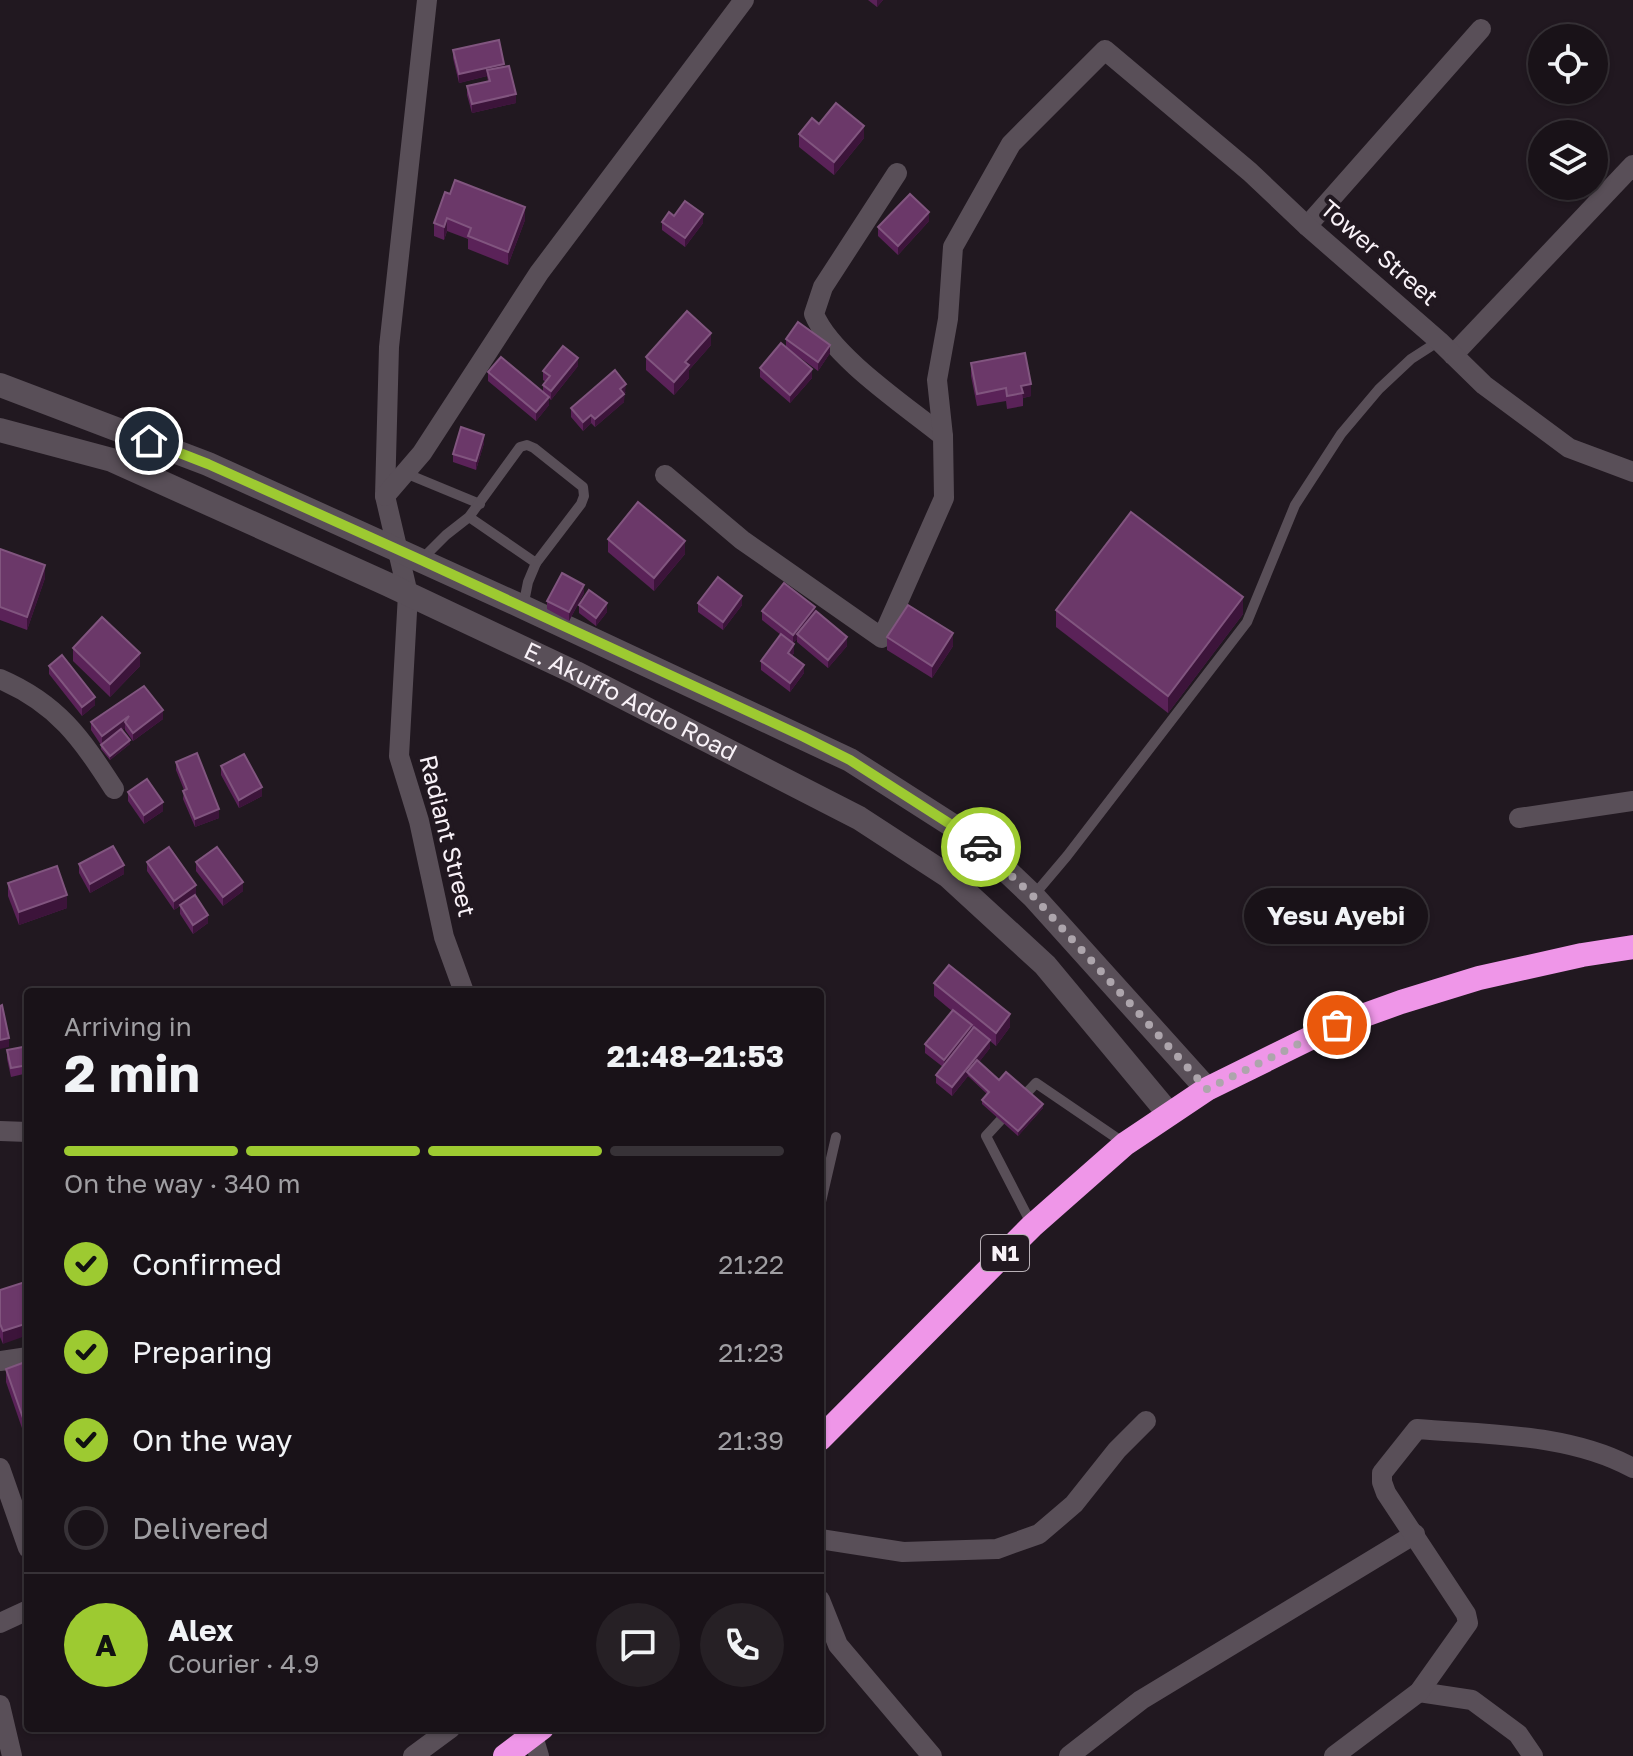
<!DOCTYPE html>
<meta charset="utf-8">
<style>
:root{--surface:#191218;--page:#262025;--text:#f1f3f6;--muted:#9f9ea2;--line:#373237;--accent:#9dca31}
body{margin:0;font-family:"Golos Text",sans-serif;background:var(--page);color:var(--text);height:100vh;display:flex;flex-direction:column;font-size:30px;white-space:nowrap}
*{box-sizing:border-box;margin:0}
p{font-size:26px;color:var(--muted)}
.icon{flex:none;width:44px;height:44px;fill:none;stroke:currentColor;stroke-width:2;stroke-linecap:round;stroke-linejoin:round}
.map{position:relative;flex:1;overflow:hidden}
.sheet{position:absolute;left:24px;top:988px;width:800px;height:744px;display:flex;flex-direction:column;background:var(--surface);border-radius:8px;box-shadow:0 2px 6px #0004,0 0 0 2px var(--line)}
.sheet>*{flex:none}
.buttons{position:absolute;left:1528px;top:24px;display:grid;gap:16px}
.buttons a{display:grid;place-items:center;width:80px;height:80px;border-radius:50%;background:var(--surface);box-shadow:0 2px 6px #0004,0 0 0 2px var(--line);font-size:40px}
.pin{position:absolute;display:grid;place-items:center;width:68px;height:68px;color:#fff;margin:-34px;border:4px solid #fff;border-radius:50%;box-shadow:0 2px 8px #0007}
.courier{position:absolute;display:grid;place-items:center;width:80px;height:80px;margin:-40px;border:6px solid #9dca31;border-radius:50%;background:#fff;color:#222;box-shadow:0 2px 10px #0007}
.bubble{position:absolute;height:56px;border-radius:28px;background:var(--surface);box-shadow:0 2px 6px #0004,0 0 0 2px var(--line);font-size:26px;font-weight:700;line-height:56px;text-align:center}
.overview em{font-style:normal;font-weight:700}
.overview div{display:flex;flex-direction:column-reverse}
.overview{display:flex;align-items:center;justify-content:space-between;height:136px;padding:0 40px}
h1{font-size:52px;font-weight:700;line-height:60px}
.bar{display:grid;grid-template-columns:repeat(4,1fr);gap:12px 8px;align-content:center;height:96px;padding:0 40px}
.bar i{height:10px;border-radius:6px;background:var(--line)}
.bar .active{background:var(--accent)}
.bar p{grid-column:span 4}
.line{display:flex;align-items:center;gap:20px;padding:0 40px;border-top:2px solid var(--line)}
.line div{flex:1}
.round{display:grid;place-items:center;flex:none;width:84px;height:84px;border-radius:42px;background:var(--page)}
ol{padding:0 40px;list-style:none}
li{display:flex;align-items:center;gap:24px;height:88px}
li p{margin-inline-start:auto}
li .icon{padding:8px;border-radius:50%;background:var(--accent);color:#111;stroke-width:4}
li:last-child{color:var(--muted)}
li i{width:44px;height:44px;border:4px solid var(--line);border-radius:50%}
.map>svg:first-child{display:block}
</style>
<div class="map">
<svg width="1633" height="1756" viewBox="0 0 1633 1756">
<rect width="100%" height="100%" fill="#211820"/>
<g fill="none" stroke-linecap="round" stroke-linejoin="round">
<!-- lane -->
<g stroke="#594f58" stroke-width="10">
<polyline points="405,473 480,504"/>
<polyline points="421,560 446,535 469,517 520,447 527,445 534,448 583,487 584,496 581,504 536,563 469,517"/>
<polyline points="523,607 528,582 536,563"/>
<polyline points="1034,895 1067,856 1247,622 1295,505 1341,434 1379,389 1411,359 1439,341"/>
<polyline points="1021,1099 1036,1083 1124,1143"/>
<polyline points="1010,1110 986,1136 1032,1225"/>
<polyline points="820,1206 836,1137"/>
</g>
<!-- street -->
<g stroke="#594f58" stroke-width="20">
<polyline points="427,0 389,347 385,496 408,594 399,756 419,821 444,937 464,992"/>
<path d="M897,173L823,287L814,314C831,356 906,406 943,436"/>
<polyline points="1307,226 1481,29"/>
<polyline points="1453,355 1633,165"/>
<polyline points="665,475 742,540 882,638 944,498 943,436 937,380 948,319 953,247 1011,144 1105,50 1250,172 1307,226 1439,341 1484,385 1569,448 1633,472"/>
<polyline points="385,496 422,453 539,273 744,0"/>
<path d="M0,679C58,704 81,738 114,789"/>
<polyline points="1519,818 1633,801"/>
<polyline points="0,1131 28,1132"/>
<polyline points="0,1361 28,1357"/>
<polyline points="0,1468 28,1548"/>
<polyline points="820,1539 903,1552 997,1549 1039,1534 1074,1504 1117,1450 1146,1421"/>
<polyline points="820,1600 838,1645 932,1756"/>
<polyline points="0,1623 28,1610"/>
<polyline points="1419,1692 1472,1700 1518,1734 1533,1756"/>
<polyline points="0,1705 12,1756"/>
<polyline points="533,1736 539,1756"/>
<polyline points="413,1756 451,1728"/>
<polyline points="1069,1756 1141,1700 1415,1534"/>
<path d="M1334,1756L1419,1692L1468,1623L1466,1614L1386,1493L1382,1482V1473L1417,1429C1488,1435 1569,1433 1633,1468"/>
</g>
<!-- secondary -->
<g stroke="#594f58" stroke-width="24">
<polyline points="0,385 208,464 523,607 850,760 972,838 1033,896 1207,1089"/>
<path id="s1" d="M0,430L112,460L387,584L576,673L859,818L948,876L1045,965L1169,1114"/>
</g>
<!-- highway -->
<g stroke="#ef96e8" stroke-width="24">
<polyline points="820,1439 1032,1226 1125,1144 1207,1089 1337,1025 1401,1002 1479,978 1582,955 1633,947"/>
<polyline points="505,1756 542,1728"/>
</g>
</g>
<!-- wall -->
<g fill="#5a2258">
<polygon points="868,0 883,0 877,7"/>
<polygon points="453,50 504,67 516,103 472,113 467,95 467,86 488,81 487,76 459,83 453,58"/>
<polygon points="799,134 864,138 834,175 799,147"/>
<polygon points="445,192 525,220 508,265 468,249 468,239 447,231 444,240 434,236 434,223"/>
<polygon points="674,216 703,223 685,247 662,230 662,222"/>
<polygon points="929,221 898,255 878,236 878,227"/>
<polygon points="786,339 830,353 818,371 787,348 812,378 790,403 760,377 760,368 786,348"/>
<polygon points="711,345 689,370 689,378 674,395 646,370 646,357"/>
<polygon points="971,363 1031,396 1023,398 1023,406 1007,409 1006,401 977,406 971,376"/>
<polygon points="578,366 551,400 549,398 549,405 536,421 488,381 488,372 543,392 543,385 546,382 543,380 543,371"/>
<polygon points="626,392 624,394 624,402 595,427 591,423 583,431 571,417 571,408"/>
<polygon points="484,443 476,470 453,462 453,454"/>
<polygon points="608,539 685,554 654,591 608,552"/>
<polygon points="0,549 45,578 27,630 0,620"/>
<polygon points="584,593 569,621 547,609 547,601"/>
<polygon points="698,603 742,605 723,630 698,612"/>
<polygon points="579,605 607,612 596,626 579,613"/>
<polygon points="1056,610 1243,614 1168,713 1056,627"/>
<polygon points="762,611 815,611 847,646 828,668 797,642 797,639 793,643 794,653 792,656 804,673 790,692 761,670 761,661 781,635 762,620"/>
<polygon points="887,637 953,646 932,678 887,650"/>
<polygon points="73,648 140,666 110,697 73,661"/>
<polygon points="49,666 95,705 82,716 49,674"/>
<polygon points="163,719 133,741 125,730 125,728 122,730 130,744 110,760 101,749 101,745 91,730 91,722"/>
<polygon points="176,762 219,818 195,827 183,799 184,790 176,770"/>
<polygon points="221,766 262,796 239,808 221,775"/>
<polygon points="128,792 163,811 144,824 128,801"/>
<polygon points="147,862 196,894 193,896 208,923 193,934 180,914 180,906 174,910 147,871"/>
<polygon points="196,862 243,891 223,906 196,871"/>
<polygon points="79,864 124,874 90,893 79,873"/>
<polygon points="8,883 67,908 19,925 8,896"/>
<polygon points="934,983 1010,1027 996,1046 990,1041 990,1048 979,1062 999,1080 1043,1108 1018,1136 982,1104 982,1100 987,1094 968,1076 952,1096 936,1083 936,1075 943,1067 925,1053 925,1044 952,1011 934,996"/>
<polygon points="28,1046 28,1073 11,1077 7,1059 7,1050"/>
<polygon points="28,1281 3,1344 0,1337 0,1290"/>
<polygon points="28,1361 28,1429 23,1431 6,1382 6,1369"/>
</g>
<!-- shaded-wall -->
<g fill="#3c143a">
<polygon points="877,0 883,0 877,7"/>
<polygon points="504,64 504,72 487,70 487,76 459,83 459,74"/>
<polygon points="516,94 516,103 472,113 472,104"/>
<polygon points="864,126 864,138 834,175 834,162"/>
<polygon points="525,207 525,220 508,265 508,252"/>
<polygon points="929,212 929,221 898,255 898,246"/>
<polygon points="703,214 703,223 685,247 685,238"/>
<polygon points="447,218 447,231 444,240 444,227"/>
<polygon points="711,333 711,345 689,370 689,378 674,395 674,382 685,362"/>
<polygon points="830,345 830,353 818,371 818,362"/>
<polygon points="578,358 578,366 551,400 551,391"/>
<polygon points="812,369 812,378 790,403 790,395"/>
<polygon points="626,384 624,402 595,427 595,419 620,389"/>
<polygon points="1031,384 1031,396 1023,398 1021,386"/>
<polygon points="549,397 549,405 536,421 536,412"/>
<polygon points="591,415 591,423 583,431 583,422"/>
<polygon points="484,435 484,443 476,470 476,461"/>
<polygon points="685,541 685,554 654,591 654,578"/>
<polygon points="45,565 45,578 27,630 27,617"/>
<polygon points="584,585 584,593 569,621 569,612"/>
<polygon points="742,596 742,605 723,630 723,622"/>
<polygon points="1243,597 1243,614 1168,713 1168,696"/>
<polygon points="607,603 607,612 596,626 596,618"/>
<polygon points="815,607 815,616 797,634 797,639 793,644 793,635"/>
<polygon points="953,633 953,646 932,678 932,666"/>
<polygon points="847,637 847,646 828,668 828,660"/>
<polygon points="794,644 794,653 788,661 788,653"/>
<polygon points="140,653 140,666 110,697 110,684"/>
<polygon points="804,665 804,673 790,692 790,683"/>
<polygon points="95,697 95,705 82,716 82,707"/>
<polygon points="163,710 163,719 133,741 133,733"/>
<polygon points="129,716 125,722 125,728 102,744 102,736"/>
<polygon points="130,740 130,744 110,760 110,756"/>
<polygon points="262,787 262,796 239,808 239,800"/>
<polygon points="163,802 163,811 144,824 144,815"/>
<polygon points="219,809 219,818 195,827 195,819"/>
<polygon points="124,865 124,874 90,893 90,884"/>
<polygon points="243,882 243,891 223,906 223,897"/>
<polygon points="196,885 196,894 174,910 174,901"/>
<polygon points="67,895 67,908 19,925 19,912"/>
<polygon points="208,915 208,923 193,934 193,925"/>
<polygon points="1010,1014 1010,1027 996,1046 996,1033"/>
<polygon points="972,1025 972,1034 944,1068 944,1060"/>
<polygon points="9,1038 9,1047 0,1049 0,1040"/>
<polygon points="990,1040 990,1048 970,1074 967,1072 968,1076 952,1096 952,1087"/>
<polygon points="1043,1104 1043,1108 1018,1136 1018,1131"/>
<polygon points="28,1323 28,1335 3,1344 3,1331"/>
<polygon points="28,1416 28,1429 23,1431 23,1418"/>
</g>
<!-- building -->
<g fill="#6b3869" stroke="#81557f" stroke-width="2">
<polygon points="499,40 504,64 459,74 453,50"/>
<polygon points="509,66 516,94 472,104 467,86 490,81 487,70"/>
<polygon points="836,103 864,126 834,162 799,134 812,118 819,124"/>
<polygon points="455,180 525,207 508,252 468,236 471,228 447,218 444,227 434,223 445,192 450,194"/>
<polygon points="910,194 929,212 898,246 878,227"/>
<polygon points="685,201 703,214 685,238 662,222 669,212 674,216"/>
<polygon points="687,311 711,333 685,362 689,365 674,382 646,357"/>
<polygon points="798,322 830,345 818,362 786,339"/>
<polygon points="781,343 812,369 790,395 760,368"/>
<polygon points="563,346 578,358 551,391 543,385 550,376 543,371"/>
<polygon points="1025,353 1031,384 1021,386 1023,393 1007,396 1006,388 977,394 971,363"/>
<polygon points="501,357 549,397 536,412 488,372"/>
<polygon points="615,370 626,384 620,389 624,394 595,419 591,415 583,422 571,408"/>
<polygon points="461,427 484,435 476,461 453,454"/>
<polygon points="638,502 685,541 654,578 608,539"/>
<polygon points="1131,512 1243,597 1168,696 1056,610"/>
<polygon points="0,549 45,565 27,617 0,607"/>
<polygon points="562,573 584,585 569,612 547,601"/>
<polygon points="718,577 742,596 723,622 698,603"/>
<polygon points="784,583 815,607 793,635 762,611"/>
<polygon points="589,590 607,603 596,618 579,605"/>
<polygon points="908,605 953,633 932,666 887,637"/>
<polygon points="816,611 847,637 828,660 797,634"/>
<polygon points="102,617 140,653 110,684 73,648"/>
<polygon points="781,634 794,644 788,653 804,665 790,683 761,661"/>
<polygon points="62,655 95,697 82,707 49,666"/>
<polygon points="144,686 163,710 133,733 125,722 129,716 102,736 91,722"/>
<polygon points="121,729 130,740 110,756 101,745"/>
<polygon points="197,753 219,809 195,819 183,791 187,789 176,762"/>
<polygon points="244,754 262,787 239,800 221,766"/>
<polygon points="147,779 163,802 144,815 128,792"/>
<polygon points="113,846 124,865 90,884 79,864"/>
<polygon points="169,847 196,885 174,901 147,862"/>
<polygon points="217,847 243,882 223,897 196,862"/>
<polygon points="57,866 67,895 19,912 8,883"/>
<polygon points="195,895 208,915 193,925 180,905"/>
<polygon points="949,965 1010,1014 996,1033 934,983"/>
<polygon points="2,1005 9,1038 0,1040 0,1006"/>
<polygon points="953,1010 972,1025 944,1060 925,1044"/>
<polygon points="974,1027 990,1040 952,1087 936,1075"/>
<polygon points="28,1046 28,1065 11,1068 7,1050"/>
<polygon points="977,1060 999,1080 1006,1072 1043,1104 1018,1131 982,1100 989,1092 967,1072"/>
<polygon points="28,1281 28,1323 3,1331 0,1324 0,1290"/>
<polygon points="28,1361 28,1416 23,1418 6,1369"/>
</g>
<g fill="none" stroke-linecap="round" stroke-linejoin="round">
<!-- done -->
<polyline stroke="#ada5ac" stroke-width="8" stroke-dasharray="0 14.4" points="981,847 1033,896 1207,1089 1337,1025"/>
<!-- route -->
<polyline stroke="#9dca31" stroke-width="10" points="149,441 208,464 421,560 804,737 850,760 972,838 981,847"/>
</g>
<g text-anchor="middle" stroke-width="8" stroke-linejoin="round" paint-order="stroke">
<!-- shield labels -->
<rect fill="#211820" stroke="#b8b0b6" stroke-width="2" x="981" y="1235" width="48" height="36" rx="6"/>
<g font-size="22" font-weight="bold" fill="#f8f1f7">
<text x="1005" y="1261">N1</text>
</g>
<!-- street labels -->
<g font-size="24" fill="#f8f1f7" stroke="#211820">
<text transform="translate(1379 253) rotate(41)" y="8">Tower Street</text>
<text dy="8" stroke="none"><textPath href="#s1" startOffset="688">E. Akuffo Addo Road</textPath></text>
<text transform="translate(447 836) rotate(76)" y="8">Radiant Street</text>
</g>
</g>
</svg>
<div class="buttons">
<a><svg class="icon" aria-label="locate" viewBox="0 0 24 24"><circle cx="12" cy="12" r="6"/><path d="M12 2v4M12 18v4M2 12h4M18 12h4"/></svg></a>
<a><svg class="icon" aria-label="layers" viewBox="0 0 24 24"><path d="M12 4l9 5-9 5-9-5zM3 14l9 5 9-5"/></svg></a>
</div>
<div class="pin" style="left:1337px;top:1025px;background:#ea580c"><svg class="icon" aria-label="bag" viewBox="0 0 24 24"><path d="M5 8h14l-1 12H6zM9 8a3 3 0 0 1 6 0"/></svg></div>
<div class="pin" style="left:149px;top:441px;background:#1f2937"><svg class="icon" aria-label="home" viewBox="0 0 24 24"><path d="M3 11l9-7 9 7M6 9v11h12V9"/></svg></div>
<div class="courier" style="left:981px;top:847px"><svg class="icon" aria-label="car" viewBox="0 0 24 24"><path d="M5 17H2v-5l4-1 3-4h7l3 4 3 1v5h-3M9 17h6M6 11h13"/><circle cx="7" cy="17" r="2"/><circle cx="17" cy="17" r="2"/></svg></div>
<div class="bubble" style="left:1244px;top:888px;width:184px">Yesu Ayebi</div>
<section class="sheet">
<div class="overview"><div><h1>2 min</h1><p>Arriving in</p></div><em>21:48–21:53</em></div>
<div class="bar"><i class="active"></i><i class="active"></i><i class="active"></i><i></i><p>On the way · 340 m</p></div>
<ol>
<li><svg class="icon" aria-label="check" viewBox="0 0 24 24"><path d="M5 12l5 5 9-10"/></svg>Confirmed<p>21:22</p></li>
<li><svg class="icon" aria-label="check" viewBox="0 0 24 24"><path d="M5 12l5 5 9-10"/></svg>Preparing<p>21:23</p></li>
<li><svg class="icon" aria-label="check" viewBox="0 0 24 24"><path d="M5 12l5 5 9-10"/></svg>On the way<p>21:39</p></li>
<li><i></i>Delivered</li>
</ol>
<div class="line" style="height:144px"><b class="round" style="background:var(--accent);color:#111">A</b><div><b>Alex</b><p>Courier · 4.9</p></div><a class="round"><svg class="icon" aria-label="chat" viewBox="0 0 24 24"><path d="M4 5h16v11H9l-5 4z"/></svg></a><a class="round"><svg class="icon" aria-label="phone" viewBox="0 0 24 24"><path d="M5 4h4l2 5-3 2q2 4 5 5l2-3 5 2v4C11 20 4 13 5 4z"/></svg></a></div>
</section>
</div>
